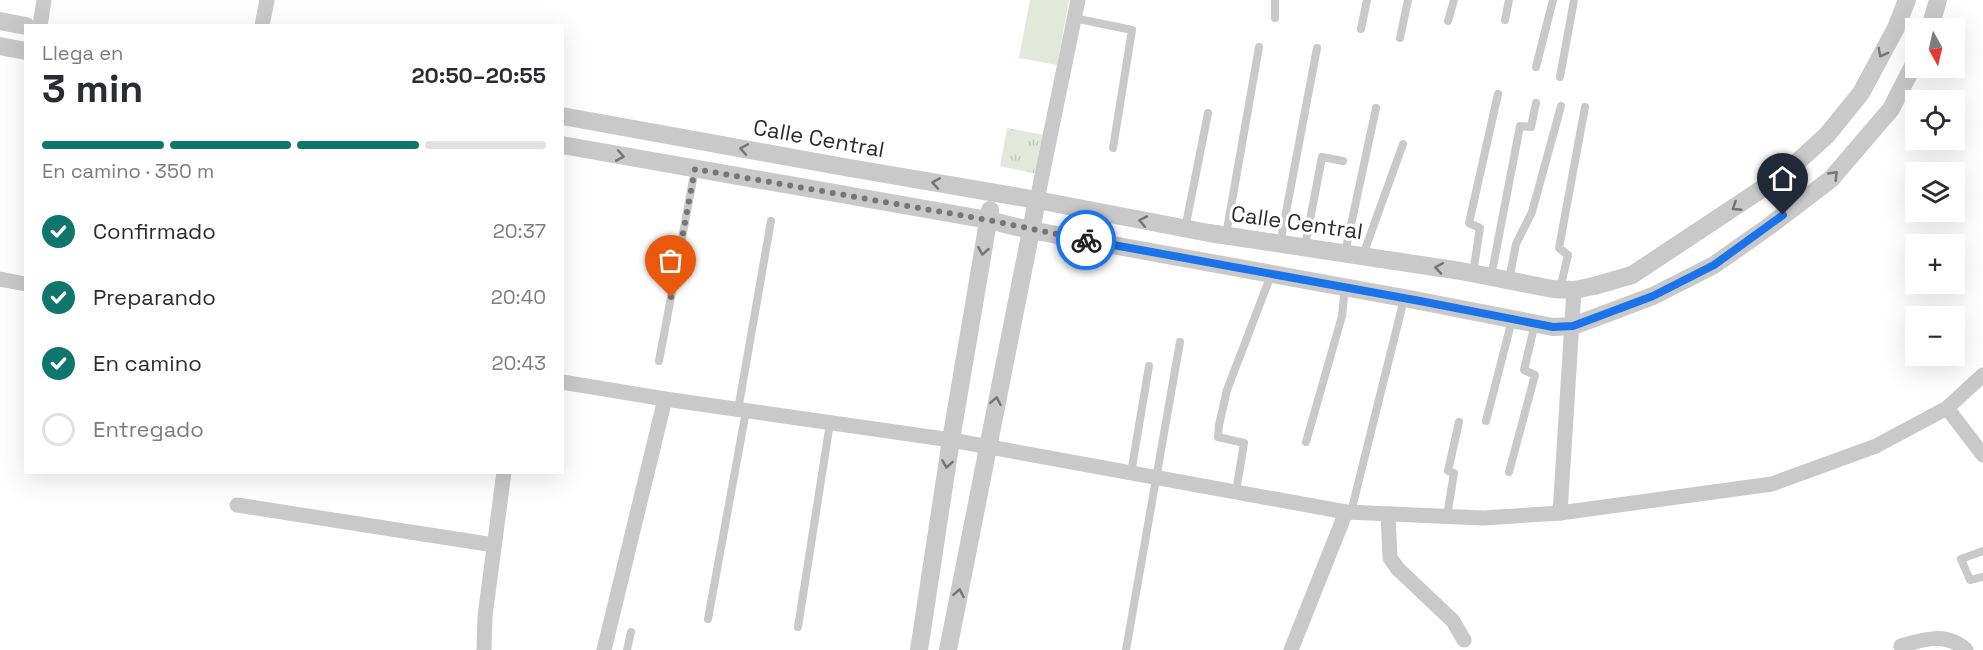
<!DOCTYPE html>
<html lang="es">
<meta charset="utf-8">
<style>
:root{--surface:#fff;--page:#f7f7f7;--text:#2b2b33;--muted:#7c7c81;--line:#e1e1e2;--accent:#0f766e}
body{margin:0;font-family:"Space Grotesk",sans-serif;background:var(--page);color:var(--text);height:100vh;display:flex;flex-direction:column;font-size:22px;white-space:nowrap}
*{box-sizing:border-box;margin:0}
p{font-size:20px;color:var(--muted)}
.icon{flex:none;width:33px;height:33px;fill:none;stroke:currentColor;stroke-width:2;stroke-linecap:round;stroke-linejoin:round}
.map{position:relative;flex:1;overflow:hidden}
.drawer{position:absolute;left:24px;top:24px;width:540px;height:450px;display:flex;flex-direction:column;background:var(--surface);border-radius:0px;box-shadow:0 6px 24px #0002}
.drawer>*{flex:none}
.needle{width:39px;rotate:172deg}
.buttons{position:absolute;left:1905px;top:18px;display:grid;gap:12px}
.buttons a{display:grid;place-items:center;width:60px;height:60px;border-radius:0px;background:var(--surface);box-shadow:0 6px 24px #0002;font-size:30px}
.pin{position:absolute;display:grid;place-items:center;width:51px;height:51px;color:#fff;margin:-62px -26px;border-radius:50% 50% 50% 0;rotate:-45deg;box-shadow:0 0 6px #0007}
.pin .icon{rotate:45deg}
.courier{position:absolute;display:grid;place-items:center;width:60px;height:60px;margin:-30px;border:4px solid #1a73e8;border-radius:50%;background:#fff;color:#222;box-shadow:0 2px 8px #0007}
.headline em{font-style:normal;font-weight:700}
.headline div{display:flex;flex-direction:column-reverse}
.headline{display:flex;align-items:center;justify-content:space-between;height:102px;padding:0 18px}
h1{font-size:39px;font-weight:700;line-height:45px}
.bar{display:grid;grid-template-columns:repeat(4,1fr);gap:9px 6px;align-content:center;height:72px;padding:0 18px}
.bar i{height:8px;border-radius:4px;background:var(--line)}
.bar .on{background:var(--accent)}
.bar p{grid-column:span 4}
ol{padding:0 18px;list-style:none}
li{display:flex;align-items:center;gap:18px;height:66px}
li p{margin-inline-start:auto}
li .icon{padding:6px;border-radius:50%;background:var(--accent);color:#fff;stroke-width:4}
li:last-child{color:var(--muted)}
li i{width:33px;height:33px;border:3px solid var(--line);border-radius:50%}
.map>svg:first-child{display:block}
</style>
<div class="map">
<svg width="1983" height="650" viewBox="0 0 1983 650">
<defs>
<pattern id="park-tufts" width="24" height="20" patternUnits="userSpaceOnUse" patternTransform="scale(1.5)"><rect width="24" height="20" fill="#e2e9da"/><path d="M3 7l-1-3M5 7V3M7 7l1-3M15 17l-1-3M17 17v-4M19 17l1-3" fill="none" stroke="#c2c8bb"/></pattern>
</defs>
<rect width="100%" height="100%" fill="#fff"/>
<!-- grass -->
<polygon fill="#e2e9da" points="1030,0 1069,0 1057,65 1019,58"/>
<!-- park -->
<polygon fill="url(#park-tufts)" points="1007,128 1045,135 1037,174 1000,166"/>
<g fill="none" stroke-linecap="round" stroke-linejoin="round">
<!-- service -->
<g stroke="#c9c9c9" stroke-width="8">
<polyline points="1074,18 1132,30 1113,148"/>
<polyline points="1275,18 1275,0"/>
<polyline points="1505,20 1509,0"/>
<polyline points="1448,21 1454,0"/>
<polyline points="1361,29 1367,0"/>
<polyline points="1400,38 1408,0"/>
<polyline points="1536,67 1553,0"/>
<polyline points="1560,77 1574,0"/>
<polyline points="1185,229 1208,113"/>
<polyline points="1226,235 1259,47"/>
<polyline points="1280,244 1317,48"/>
<polyline points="1305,246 1322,157 1343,161"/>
<polyline points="1345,253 1376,108"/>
<polyline points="1363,255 1403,144"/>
<polyline points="1473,273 1480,228 1469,223 1498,94"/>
<polyline points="1491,277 1520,126 1531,127 1536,103"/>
<polyline points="1509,280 1516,244 1532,212 1561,106"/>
<polyline points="1560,289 1568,255 1559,248 1585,107"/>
<polyline points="659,361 695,169"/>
<polyline points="738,410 771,221"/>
<polyline points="1486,421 1512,320"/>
<polyline points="1306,442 1342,316 1345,287"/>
<polyline points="1509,472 1535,375 1524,370 1535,323"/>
<polyline points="1131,473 1149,366"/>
<polyline points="1236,492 1244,443 1218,437 1219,425 1227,390 1271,275"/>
<polyline points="1351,512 1404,299"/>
<polyline points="1447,516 1454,473 1448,471 1459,422"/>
<polyline points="1983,551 1961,559 1970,580 1983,577"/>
<polyline points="708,619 746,411"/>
<polyline points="798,627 830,423"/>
<polyline points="627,650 631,632"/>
<polyline points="1126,650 1180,342"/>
</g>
<!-- minor -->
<g stroke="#c9c9c9" stroke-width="15">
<polyline points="40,26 44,0"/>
<polyline points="262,26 267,0"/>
<polyline points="1037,200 1078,0"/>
<polyline points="0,279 26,284"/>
<polyline points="562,382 665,399 951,440 1346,512 1483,518 1560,513 1772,484 1876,446 1947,408 1983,375"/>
<polyline points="1947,408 1983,455"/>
<polyline points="237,505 494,545"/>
<polyline points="1560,513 1574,290"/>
<polyline points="1388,514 1390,558 1398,569 1453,621 1464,640"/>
<path d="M1901,646C1923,639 1947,632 1966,650"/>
<polyline points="484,650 485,616 504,472"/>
<polyline points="604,650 665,399"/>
<polyline points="1291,650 1346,512"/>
</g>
<!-- tertiary -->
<g stroke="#c9c9c9" stroke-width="18">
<polyline points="0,21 26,26"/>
<polyline points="1930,28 1938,0"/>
<polyline points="0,46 26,51"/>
<polyline points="562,116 844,167 1037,200 1209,233 1461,271 1553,289 1574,290 1594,286 1632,275 1783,175 1827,135 1861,93 1896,28 1907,0"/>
<polyline points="562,145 988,220 1030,230 1404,298 1553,327 1573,326 1653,296 1714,265 1768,227 1831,179 1891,109 1916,60"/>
<polyline points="919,650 951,440 990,210"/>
<polyline points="948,650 1037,200"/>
</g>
</g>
<!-- one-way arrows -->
<defs><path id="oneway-chevron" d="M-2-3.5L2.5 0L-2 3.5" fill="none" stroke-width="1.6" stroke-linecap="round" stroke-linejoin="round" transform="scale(1.5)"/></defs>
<g stroke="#737373">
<use href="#oneway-chevron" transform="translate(1882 53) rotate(118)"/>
<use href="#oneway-chevron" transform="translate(744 149) rotate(-170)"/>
<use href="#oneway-chevron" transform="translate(620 156) rotate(10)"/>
<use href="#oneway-chevron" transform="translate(1834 175) rotate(-46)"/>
<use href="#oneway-chevron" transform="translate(936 183) rotate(-170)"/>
<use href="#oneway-chevron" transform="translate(1736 207) rotate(147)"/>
<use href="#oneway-chevron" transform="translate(1143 221) rotate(-169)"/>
<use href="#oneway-chevron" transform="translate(983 251) rotate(100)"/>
<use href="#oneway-chevron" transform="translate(1439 268) rotate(-171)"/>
<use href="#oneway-chevron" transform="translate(996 401) rotate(-79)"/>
<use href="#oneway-chevron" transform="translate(947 464) rotate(99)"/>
<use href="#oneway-chevron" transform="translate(959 593) rotate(-79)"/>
</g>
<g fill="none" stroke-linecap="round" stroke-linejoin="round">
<!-- done -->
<polyline stroke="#767676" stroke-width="6" stroke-dasharray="0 10.8" points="671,297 695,169 988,220 1086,240"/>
<!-- route -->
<polyline stroke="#1a73e8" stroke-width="8" points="1086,240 1420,301 1553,327 1573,326 1653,296 1714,265 1783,215"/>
</g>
<g text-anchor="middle" stroke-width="6" stroke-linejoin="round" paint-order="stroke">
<!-- street labels -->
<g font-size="22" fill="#2c2c2c" stroke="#fff">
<text transform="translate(819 138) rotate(10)" y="8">Calle Central</text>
<text transform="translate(1297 222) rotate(8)" y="8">Calle Central</text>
</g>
</g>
</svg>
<div class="buttons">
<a><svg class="needle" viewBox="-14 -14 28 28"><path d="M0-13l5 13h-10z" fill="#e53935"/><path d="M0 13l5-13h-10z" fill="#7c7c81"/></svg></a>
<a><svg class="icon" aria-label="locate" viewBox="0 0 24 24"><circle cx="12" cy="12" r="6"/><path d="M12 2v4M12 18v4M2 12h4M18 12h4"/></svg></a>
<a><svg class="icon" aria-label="layers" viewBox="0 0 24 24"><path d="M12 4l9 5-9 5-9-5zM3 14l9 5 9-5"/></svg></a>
<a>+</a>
<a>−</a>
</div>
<div class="pin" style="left:671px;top:297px;background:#ea580c"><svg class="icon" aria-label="bag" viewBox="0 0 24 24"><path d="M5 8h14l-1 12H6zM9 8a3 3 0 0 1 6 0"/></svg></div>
<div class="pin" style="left:1783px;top:215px;background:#1f2937"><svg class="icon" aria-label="home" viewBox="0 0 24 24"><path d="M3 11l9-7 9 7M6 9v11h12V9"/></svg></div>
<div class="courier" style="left:1086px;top:240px"><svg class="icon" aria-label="bike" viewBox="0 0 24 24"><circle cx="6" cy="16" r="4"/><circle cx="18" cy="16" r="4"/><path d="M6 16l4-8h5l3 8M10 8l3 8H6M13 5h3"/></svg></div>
<section class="drawer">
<div class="headline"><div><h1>3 min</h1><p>Llega en</p></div><em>20:50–20:55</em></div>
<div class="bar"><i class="on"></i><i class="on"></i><i class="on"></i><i></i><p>En camino · 350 m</p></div>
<ol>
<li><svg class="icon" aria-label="check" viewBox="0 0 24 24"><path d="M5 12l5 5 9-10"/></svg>Confirmado<p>20:37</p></li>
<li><svg class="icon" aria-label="check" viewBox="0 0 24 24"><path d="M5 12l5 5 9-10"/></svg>Preparando<p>20:40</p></li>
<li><svg class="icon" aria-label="check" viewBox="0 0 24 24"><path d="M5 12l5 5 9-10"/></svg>En camino<p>20:43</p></li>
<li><i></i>Entregado</li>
</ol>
</section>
</div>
